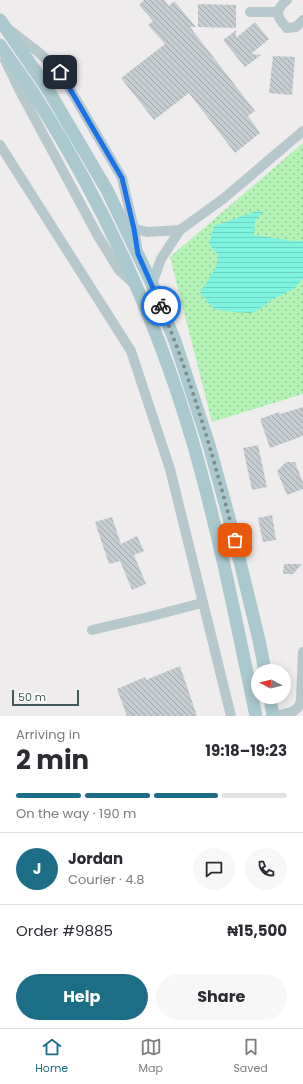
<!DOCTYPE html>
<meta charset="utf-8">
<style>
:root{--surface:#fff;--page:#f7f7f7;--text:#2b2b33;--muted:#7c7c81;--line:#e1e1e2;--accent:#1c6d86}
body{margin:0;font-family:Poppins,sans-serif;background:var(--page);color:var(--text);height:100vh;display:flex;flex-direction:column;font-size:15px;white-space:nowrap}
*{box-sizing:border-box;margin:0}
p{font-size:13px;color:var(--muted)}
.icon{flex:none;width:22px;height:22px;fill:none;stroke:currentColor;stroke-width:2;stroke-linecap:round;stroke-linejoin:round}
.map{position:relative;height:716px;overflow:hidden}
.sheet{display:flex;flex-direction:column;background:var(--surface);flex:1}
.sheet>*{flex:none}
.needle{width:26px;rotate:277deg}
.buttons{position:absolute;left:251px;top:664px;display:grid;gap:8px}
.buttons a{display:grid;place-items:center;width:40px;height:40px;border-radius:50%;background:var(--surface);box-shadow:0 2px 10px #0003;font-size:20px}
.scale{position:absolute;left:12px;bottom:10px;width:67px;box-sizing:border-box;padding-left:4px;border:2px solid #43585b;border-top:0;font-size:11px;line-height:14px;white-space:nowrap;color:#43585b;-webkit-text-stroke:3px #fff;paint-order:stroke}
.pin{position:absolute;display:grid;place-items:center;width:34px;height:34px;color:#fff;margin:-17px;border-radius:8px;box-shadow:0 2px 6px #0006}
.courier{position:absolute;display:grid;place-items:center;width:40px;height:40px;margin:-20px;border:3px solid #1a73e8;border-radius:50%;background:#fff;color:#222;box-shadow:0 1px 5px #0007}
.summary em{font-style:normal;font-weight:700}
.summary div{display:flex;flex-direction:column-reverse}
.summary{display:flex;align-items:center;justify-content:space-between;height:68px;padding:0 16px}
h1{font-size:26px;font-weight:700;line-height:30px}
.bar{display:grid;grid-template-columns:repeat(4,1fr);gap:6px 4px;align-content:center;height:48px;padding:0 16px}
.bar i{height:5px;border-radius:3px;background:var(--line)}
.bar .active{background:var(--accent)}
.bar p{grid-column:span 4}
.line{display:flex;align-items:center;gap:10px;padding:0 16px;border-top:1px solid var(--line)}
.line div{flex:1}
.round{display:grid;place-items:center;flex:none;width:42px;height:42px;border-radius:21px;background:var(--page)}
.primary-button{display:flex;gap:8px;margin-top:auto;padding:8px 16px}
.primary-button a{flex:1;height:46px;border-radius:24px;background:var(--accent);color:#fff;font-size:16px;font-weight:700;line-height:46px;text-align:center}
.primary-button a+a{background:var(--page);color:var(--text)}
.tab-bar{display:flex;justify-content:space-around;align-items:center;height:56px;border-top:1px solid var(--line);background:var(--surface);font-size:11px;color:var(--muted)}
.tab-bar a{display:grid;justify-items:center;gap:2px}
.tab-bar .active{color:var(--accent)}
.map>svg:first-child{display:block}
</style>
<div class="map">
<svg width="303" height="716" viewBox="0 0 303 716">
<defs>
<pattern id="grass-dots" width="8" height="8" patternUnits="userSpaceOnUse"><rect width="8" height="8" fill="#b5f2b6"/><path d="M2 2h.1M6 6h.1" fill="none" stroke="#95c797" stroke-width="1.8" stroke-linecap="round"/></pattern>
<pattern id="water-rules" width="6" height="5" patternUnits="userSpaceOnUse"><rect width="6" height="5" fill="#7ef3e0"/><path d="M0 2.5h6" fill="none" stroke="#6ed2c2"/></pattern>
<pattern id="building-back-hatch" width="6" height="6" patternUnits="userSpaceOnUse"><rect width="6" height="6" fill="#c5ccd0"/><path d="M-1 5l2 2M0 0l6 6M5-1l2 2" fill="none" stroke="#a2a8ac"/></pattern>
</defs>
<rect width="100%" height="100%" fill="#efeced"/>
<!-- grass -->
<polygon fill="url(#grass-dots)" points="303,143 303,394 212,422 170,257"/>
<!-- water -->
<polygon fill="url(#water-rules)" points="264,211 255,221 254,235 293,241 303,241 303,278 295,288 271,300 260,309 251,313 233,312 214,309 200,293 216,267 218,255 209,244 214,226 254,212"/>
<!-- building -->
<g fill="url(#building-back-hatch)">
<polygon points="144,0 164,0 169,6 174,1 196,27 190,27 255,111 248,116 260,133 235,153 189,93 154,120 121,78 165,44 148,25 153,21 139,5"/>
<polygon points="198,4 236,5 236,28 198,27"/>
<polygon points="255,22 269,39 251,54 261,55 245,67 223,40 236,30 236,38"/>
<polygon points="273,56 295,57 292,95 269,93"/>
<polygon points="303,407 303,436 270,448 260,419 279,412 280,414"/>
<polygon points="258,445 267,487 252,490 243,448"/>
<polygon points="286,462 295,462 303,483 303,489 287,495 277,471"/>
<polygon points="272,515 276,540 263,542 258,518"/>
<polygon points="112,517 121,544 137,536 144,551 134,555 146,584 132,590 120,561 109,564 95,522"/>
<polygon points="284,564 302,564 293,574 283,574"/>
<polygon points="180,666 197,716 127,716 117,689 145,677 146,680"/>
</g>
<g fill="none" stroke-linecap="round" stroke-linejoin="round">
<!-- minor -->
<g stroke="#b6c8cb" stroke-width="10">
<path d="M287,0C274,11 276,16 287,28L296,27L303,20"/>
<polyline points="250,12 277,12"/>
<polyline points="11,31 37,51 60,72 122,178 134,229 137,246"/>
<polyline points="5,60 22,95 98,236 119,270 133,283"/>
<polyline points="0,145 131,351 170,469 231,716"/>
<polyline points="129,227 147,232 180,230"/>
<polyline points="152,284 161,259 180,230 223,199 303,131"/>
<polyline points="92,630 148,617 202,603"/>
<path d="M275,716C287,713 298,714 301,700L303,652"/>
</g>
<!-- major -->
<g stroke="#a9c9ce" stroke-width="13">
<polyline points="0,20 47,88 107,190 152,284 175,341 209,445 231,525 259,640 265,671"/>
<path d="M0,45C12,63 26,81 37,99C104,205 158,323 193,443C219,533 237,625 256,716"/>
<polyline points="270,697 273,716"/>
</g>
</g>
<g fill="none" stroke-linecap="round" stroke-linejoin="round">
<!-- done -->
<path stroke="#7f8c8e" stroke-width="4" stroke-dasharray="0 7.2" d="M161,306C192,382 215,461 235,540"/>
<!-- route -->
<polyline stroke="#1a73e8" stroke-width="5" points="60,72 122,178 134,229 138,254 161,306"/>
</g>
</svg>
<div class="buttons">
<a><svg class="needle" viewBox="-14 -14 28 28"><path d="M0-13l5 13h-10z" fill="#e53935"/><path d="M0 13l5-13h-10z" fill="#7c7c81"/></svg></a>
</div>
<div class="scale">50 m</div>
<div class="pin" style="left:235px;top:540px;background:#ea580c"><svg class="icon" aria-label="bag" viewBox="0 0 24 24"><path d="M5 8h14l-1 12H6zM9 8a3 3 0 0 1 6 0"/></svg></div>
<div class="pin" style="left:60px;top:72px;background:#1f2937"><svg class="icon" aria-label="home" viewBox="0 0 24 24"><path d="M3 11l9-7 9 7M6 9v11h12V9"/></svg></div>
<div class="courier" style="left:161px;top:306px"><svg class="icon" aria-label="bike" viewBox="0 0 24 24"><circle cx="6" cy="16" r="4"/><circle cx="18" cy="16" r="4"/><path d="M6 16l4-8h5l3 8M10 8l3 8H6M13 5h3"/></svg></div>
</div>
<section class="sheet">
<div class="summary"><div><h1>2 min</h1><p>Arriving in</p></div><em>19:18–19:23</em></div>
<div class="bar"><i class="active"></i><i class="active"></i><i class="active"></i><i></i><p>On the way · 190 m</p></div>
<div class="line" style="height:72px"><b class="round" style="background:var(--accent);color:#fff">J</b><div><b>Jordan</b><p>Courier · 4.8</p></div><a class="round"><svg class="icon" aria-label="chat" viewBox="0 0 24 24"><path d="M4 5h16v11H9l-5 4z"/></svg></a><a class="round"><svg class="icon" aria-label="phone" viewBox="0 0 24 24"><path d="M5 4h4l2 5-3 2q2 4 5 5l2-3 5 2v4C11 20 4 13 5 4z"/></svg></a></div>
<div class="line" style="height:52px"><div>Order #9885</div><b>₦15,500</b></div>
<div class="primary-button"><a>Help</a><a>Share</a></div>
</section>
<nav class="tab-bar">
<a class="active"><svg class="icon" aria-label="home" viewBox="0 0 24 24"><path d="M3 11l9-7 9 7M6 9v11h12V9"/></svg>Home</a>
<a><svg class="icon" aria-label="map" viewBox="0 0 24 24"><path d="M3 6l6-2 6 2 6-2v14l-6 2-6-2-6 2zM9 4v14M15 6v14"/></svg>Map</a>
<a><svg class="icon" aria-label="saved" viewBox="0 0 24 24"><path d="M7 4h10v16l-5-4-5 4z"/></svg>Saved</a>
</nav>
